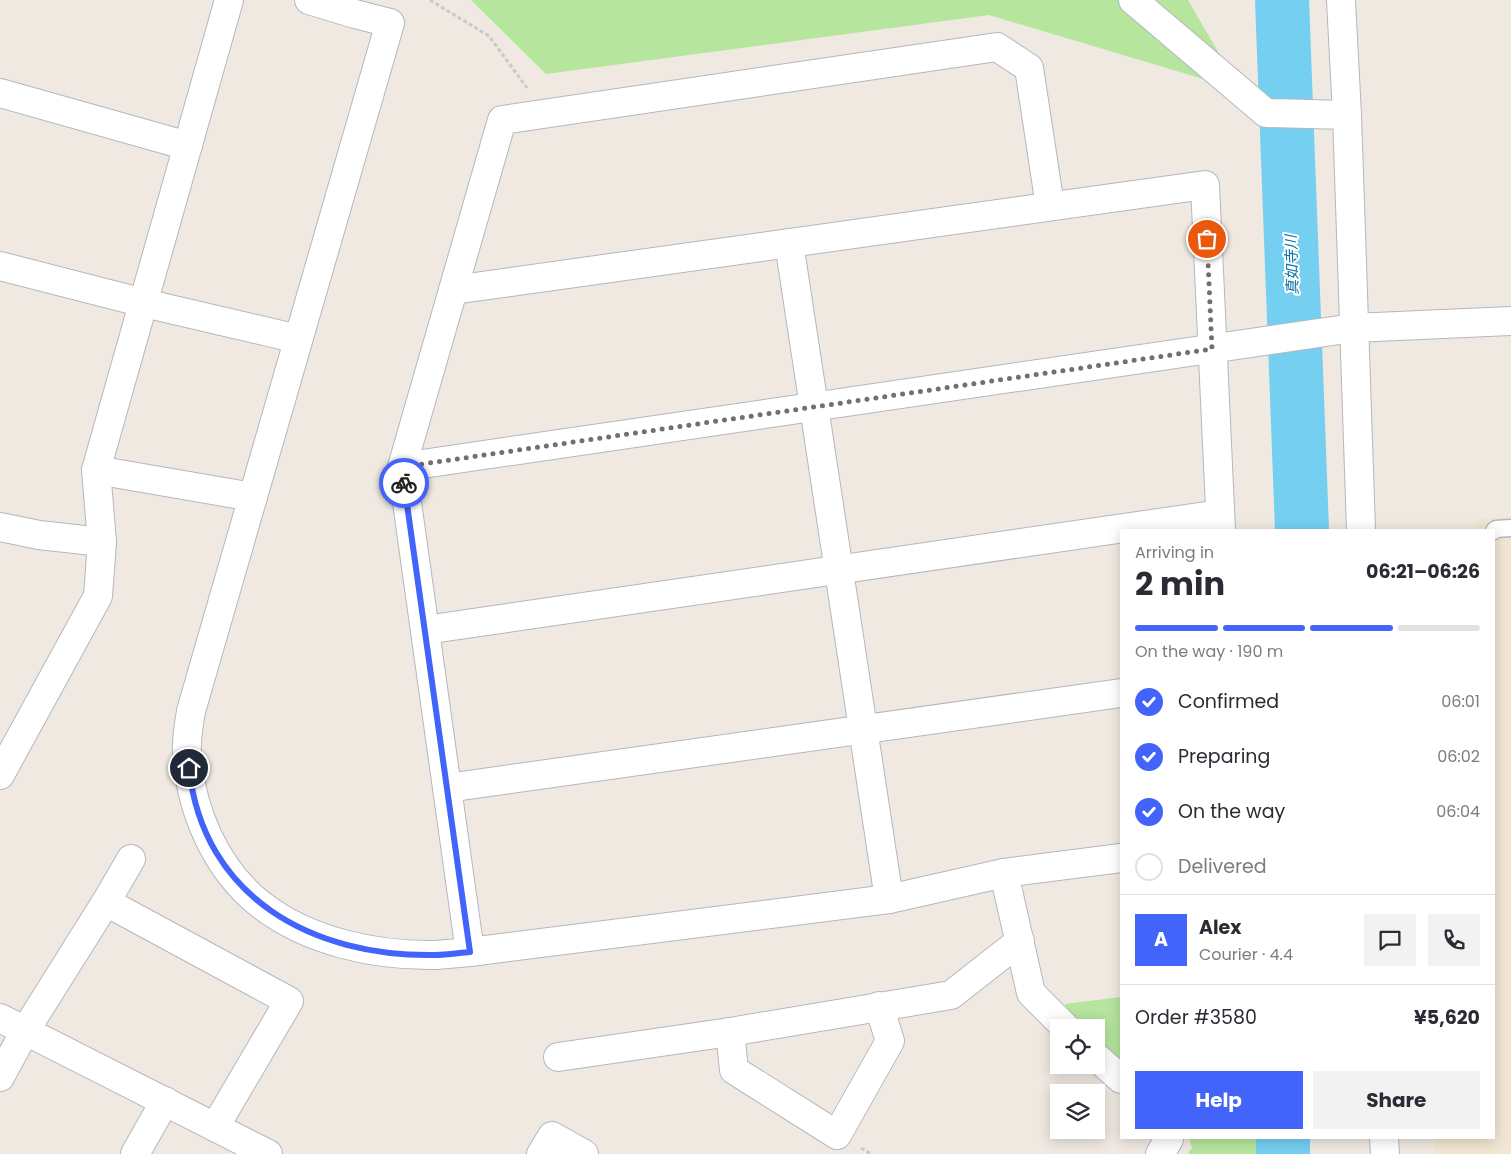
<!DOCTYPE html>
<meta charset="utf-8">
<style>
:root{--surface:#fff;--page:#f2f2f3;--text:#2b2b33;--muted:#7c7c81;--line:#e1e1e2;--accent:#4264fb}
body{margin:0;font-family:Poppins,"Noto Sans JP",sans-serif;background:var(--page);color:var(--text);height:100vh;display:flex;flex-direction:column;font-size:19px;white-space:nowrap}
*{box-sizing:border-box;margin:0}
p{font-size:16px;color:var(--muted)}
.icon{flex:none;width:28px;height:28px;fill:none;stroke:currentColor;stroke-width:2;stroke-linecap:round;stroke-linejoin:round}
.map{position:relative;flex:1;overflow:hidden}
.panel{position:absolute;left:1120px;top:529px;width:375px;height:610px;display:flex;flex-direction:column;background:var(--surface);border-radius:0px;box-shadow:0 2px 12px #0003}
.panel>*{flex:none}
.fabs{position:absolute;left:1050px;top:1019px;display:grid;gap:10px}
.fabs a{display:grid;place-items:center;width:55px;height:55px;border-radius:0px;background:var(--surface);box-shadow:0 2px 12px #0003;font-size:25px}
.pin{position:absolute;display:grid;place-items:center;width:42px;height:42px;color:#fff;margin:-21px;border:2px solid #fff;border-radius:50%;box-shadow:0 1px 5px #0007}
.courier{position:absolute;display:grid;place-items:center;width:50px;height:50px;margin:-25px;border:4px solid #4264fb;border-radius:50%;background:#fff;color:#222;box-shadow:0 1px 6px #0007}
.summary em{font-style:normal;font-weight:700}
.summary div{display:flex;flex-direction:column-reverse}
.summary{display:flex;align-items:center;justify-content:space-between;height:85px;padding:0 15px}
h1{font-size:32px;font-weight:700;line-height:38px}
.bar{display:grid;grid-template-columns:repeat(4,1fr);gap:8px 5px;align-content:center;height:60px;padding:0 15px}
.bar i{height:6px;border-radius:4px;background:var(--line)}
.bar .current{background:var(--accent)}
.bar p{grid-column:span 4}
.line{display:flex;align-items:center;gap:12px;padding:0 15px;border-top:1px solid var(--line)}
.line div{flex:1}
.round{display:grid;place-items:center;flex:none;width:52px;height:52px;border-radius:0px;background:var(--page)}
ol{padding:0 15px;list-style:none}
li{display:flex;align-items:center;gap:15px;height:55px}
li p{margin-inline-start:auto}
li .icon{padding:5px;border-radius:50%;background:var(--accent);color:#fff;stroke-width:4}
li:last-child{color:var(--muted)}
li i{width:28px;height:28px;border:2px solid var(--line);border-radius:50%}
.action{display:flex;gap:10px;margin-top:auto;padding:10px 15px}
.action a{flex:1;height:58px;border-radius:0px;background:var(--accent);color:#fff;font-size:20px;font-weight:700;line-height:58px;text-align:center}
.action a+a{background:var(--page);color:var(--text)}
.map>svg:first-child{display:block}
</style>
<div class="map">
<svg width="1511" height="1154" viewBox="0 0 1511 1154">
<rect width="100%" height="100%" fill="#efe9e1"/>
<!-- education -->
<polygon fill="#f0e6d1" points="1511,517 1511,1154 1435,1154 1434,1138 1494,1138 1494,530 1476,530 1478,518"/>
<!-- green -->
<g fill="#b6e59e">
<polygon points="471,0 1188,0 1240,90 989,15 546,74"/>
<polygon points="1121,997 1121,1062 1096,1039 1096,1028 1084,1027 1068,1014 1065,1004"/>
<polygon points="1189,1138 1269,1138 1269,1154 1191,1154 1188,1153 1192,1148"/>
</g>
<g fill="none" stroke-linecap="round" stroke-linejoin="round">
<!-- river -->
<g stroke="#75cff0" stroke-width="54">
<polyline points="1282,0 1302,530"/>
<polyline points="1283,1154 1283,1138"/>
</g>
<!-- service casing -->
<g stroke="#b4b7c1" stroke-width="19">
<polyline id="service" points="1494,531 1496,529 1511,528"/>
</g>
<!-- minor casing -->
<g stroke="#b4b7c1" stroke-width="30">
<g id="minor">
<path d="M309,0L355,14L390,23L191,711C189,724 186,739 187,752C190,809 215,868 260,904C308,942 376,956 436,955C447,954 458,953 470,952L889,899L1004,873L1121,858"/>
<polyline points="1133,0 1266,113 1347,115"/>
<polyline points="0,93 188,146"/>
<polyline points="789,243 889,899"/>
<polyline points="0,266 144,303 298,339"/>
<polyline points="453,290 1205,185 1221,530"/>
<polyline points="402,467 1353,328 1511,321"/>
<polyline points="96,470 253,497"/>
<polyline points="0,527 39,535 102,542"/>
<polyline points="425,630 1220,514"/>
<polyline points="0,775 98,596 102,542 96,470 229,0"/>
<polyline points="447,788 1121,693"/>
<polyline points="131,859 106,902 289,1001 215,1127"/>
<polyline points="1004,873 1031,993 1066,1028"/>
<polyline points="470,952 402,467 502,120 997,47 1029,68 1050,206"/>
<polyline points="0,1018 268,1154"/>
<polyline points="730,1032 734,1070 837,1135 890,1041 879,1006"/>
<polyline points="558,1057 730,1032 951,995 1020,941"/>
<polyline points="1096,1057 1121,1079"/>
<polyline points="0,1077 25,1031 106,902"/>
<polyline points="135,1154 165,1101"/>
<polyline points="541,1154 552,1136 584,1154"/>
<polyline points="1160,1154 1169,1139 1168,1138"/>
</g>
</g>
<!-- tertiary casing -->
<g stroke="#b4b7c1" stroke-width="30">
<g id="tertiary">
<polyline points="1341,0 1347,115 1361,530"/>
<polyline points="1384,1138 1385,1154"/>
</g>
</g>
<!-- path -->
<g stroke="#c9c9c9" stroke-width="3" stroke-dasharray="4 2.5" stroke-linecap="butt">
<polyline points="430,0 489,36 527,88"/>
<polyline points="861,1148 871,1154"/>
</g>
<!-- service -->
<use href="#service" stroke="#fff" stroke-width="16"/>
<!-- minor -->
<use href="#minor" stroke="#fff" stroke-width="28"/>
<!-- tertiary -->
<use href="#tertiary" stroke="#fff" stroke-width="28"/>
</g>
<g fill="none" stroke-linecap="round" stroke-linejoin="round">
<!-- done -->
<polyline stroke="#726f6d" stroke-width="5" stroke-dasharray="0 9" points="404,483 402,467 1212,349 1207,239"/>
<!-- route -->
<path stroke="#4264fb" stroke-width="6" d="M189,768C203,899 314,957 435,955C447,955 458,953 470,952L404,483"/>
</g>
<g text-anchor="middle" stroke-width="4" stroke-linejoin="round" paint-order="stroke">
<!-- water labels -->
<g font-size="15" font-style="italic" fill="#0d6fa3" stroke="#fff">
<text transform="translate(1292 265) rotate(-92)" y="5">真如寺川</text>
</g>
</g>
</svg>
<div class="fabs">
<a><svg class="icon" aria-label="locate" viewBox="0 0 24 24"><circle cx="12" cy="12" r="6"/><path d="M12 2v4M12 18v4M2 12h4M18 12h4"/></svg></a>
<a><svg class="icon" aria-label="layers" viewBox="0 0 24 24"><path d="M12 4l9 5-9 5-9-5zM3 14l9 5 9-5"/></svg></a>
</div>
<div class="pin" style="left:1207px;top:239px;background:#ea580c"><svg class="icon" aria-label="bag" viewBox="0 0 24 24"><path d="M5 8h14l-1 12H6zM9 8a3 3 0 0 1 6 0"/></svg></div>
<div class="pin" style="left:189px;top:768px;background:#1f2937"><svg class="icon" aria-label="home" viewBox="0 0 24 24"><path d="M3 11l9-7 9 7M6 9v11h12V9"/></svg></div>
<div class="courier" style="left:404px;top:483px"><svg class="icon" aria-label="bike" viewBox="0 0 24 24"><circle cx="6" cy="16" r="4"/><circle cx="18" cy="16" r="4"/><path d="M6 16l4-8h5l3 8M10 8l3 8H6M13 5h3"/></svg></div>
<section class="panel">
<div class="summary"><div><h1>2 min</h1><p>Arriving in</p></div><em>06:21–06:26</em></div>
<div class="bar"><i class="current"></i><i class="current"></i><i class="current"></i><i></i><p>On the way · 190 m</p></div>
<ol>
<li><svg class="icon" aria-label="check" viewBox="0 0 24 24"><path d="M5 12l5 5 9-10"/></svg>Confirmed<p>06:01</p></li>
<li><svg class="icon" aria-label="check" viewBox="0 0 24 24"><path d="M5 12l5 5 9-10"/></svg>Preparing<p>06:02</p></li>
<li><svg class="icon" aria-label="check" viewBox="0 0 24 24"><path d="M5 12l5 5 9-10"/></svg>On the way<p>06:04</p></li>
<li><i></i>Delivered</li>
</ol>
<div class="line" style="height:90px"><b class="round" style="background:var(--accent);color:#fff">A</b><div><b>Alex</b><p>Courier · 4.4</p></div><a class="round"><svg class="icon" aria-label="chat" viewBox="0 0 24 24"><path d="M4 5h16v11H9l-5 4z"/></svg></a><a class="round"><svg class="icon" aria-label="phone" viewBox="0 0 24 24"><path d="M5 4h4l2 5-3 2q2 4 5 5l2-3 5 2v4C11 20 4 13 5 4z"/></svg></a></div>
<div class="line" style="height:65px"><div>Order #3580</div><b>¥5,620</b></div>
<div class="action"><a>Help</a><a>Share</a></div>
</section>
</div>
